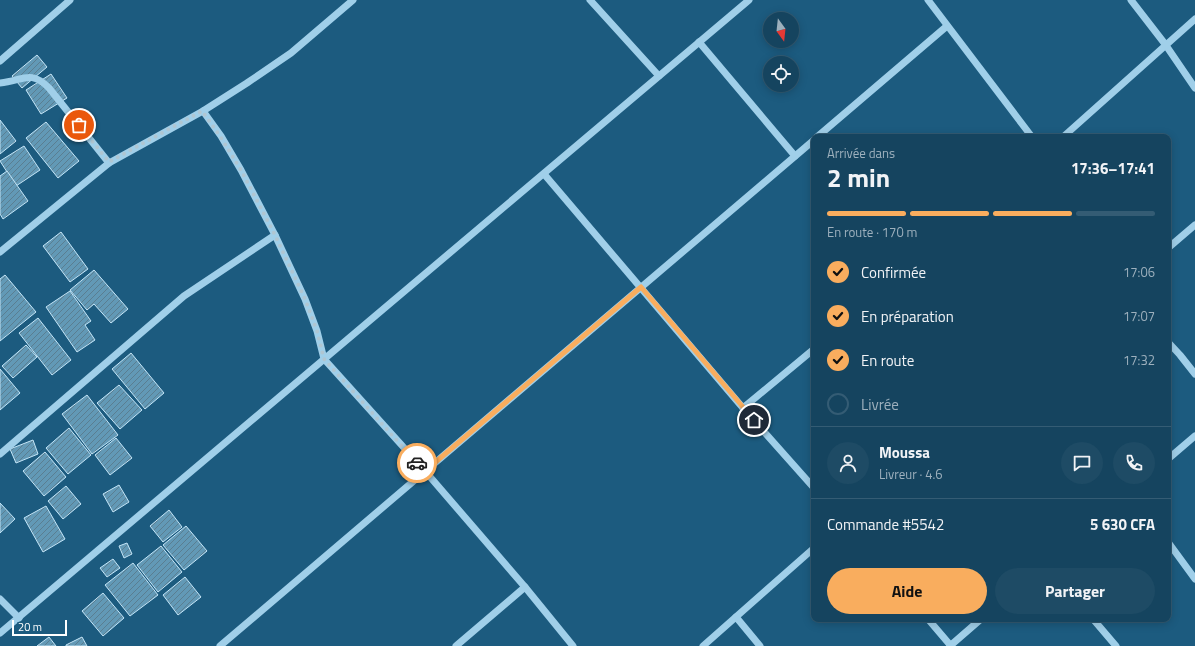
<!DOCTYPE html>
<html lang="fr">
<meta charset="utf-8">
<style>
:root{--surface:#15445f;--page:#1e4b65;--text:#f1f3f6;--muted:#9db0bd;--line:#345c74;--accent:#f9ad5e}
body{margin:0;font-family:"Titillium Web",sans-serif;background:var(--page);color:var(--text);height:100vh;display:flex;flex-direction:column;font-size:15px;white-space:nowrap}
*{box-sizing:border-box;margin:0}
p{font-size:13px;color:var(--muted)}
.icon{flex:none;width:22px;height:22px;fill:none;stroke:currentColor;stroke-width:2;stroke-linecap:round;stroke-linejoin:round}
.map{position:relative;flex:1;overflow:hidden}
.side{position:absolute;left:811px;top:134px;width:360px;height:488px;display:flex;flex-direction:column;background:var(--surface);border-radius:8px;box-shadow:0 2px 10px #0003,0 0 0 1px var(--line)}
.side>*{flex:none}
.needle{width:26px;rotate:165deg}
.buttons{position:absolute;left:763px;top:12px;display:grid;gap:8px}
.buttons a{display:grid;place-items:center;width:36px;height:36px;border-radius:50%;background:var(--surface);box-shadow:0 2px 10px #0003,0 0 0 1px var(--line);font-size:20px}
.scale{position:absolute;left:12px;bottom:10px;width:55px;box-sizing:border-box;padding-left:4px;border:2px solid #fff;border-top:0;font-size:11px;line-height:14px;white-space:nowrap;color:#fff;-webkit-text-stroke:3px #1c5b7f;paint-order:stroke}
.pin{position:absolute;display:grid;place-items:center;width:34px;height:34px;color:#fff;margin:-17px;border:2px solid #fff;border-radius:50%;box-shadow:0 1px 4px #0007}
.courier{position:absolute;display:grid;place-items:center;width:40px;height:40px;margin:-20px;border:3px solid #f9ad5e;border-radius:50%;background:#fff;color:#222;box-shadow:0 1px 5px #0007}
.head em{font-style:normal;font-weight:700}
.head div{display:flex;flex-direction:column-reverse}
.head{display:flex;align-items:center;justify-content:space-between;height:68px;padding:0 16px}
h1{font-size:26px;font-weight:700;line-height:30px}
.bar{display:grid;grid-template-columns:repeat(4,1fr);gap:6px 4px;align-content:center;height:48px;padding:0 16px}
.bar i{height:5px;border-radius:3px;background:var(--line)}
.bar .on{background:var(--accent)}
.bar p{grid-column:span 4}
.line{display:flex;align-items:center;gap:10px;padding:0 16px;border-top:1px solid var(--line)}
.line div{flex:1}
.round{display:grid;place-items:center;flex:none;width:42px;height:42px;border-radius:21px;background:var(--page)}
ol{padding:0 16px;list-style:none}
li{display:flex;align-items:center;gap:12px;height:44px}
li p{margin-inline-start:auto}
li .icon{padding:4px;border-radius:50%;background:var(--accent);color:#111;stroke-width:4}
li:last-child{color:var(--muted)}
li i{width:22px;height:22px;border:2px solid var(--line);border-radius:50%}
.primary-button{display:flex;gap:8px;margin-top:auto;padding:8px 16px}
.primary-button a{flex:1;height:46px;border-radius:24px;background:var(--accent);color:#111;font-size:16px;font-weight:700;line-height:46px;text-align:center}
.primary-button a+a{background:var(--page);color:var(--text)}
.map>svg:first-child{display:block}
</style>
<div class="map">
<svg width="1195" height="646" viewBox="0 0 1195 646">
<defs>
<pattern id="building-hatch" width="6" height="6" patternUnits="userSpaceOnUse"><rect width="6" height="6" fill="#6299b6"/><path d="M-1 1l2-2M0 6l6-6M5 7l2-2" fill="none" stroke="#5a7e91"/></pattern>
</defs>
<rect width="100%" height="100%" fill="#1c5b7f"/>
<!-- building -->
<g fill="url(#building-hatch)" stroke="#c4e5f7">
<polygon points="37,55 47,67 22,88 12,76"/>
<polygon points="51,74 67,98 41,114 26,90"/>
<polygon points="0,120 16,141 0,154"/>
<polygon points="46,122 79,161 58,178 26,138"/>
<polygon points="24,146 40,170 16,186 0,161"/>
<polygon points="7,171 28,201 3,219 0,214 0,176"/>
<polygon points="61,232 88,269 70,282 43,246"/>
<polygon points="94,270 128,309 111,323 94,304 87,310 70,290"/>
<polygon points="5,275 36,312 0,341 0,279"/>
<polygon points="70,291 91,321 85,325 95,340 77,352 46,307"/>
<polygon points="38,318 71,360 52,375 19,333"/>
<polygon points="26,345 37,357 13,378 2,366"/>
<polygon points="131,353 164,393 145,409 112,369"/>
<polygon points="0,369 20,393 0,410"/>
<polygon points="119,385 142,410 120,429 97,403"/>
<polygon points="87,395 118,435 92,454 62,414"/>
<polygon points="69,428 91,455 68,474 46,448"/>
<polygon points="116,438 132,458 110,475 95,455"/>
<polygon points="33,440 38,454 16,463 10,449"/>
<polygon points="45,452 66,477 44,496 23,471"/>
<polygon points="119,485 129,502 113,512 103,494"/>
<polygon points="66,486 81,504 63,519 48,501"/>
<polygon points="0,503 15,519 0,533"/>
<polygon points="46,506 65,539 43,552 24,518"/>
<polygon points="169,510 182,527 163,542 150,526"/>
<polygon points="186,526 207,551 184,570 163,545"/>
<polygon points="127,543 132,554 124,558 119,546"/>
<polygon points="161,546 182,572 158,592 137,565"/>
<polygon points="113,559 120,568 107,577 100,568"/>
<polygon points="133,563 158,595 130,616 105,585"/>
<polygon points="185,577 201,597 178,615 163,595"/>
<polygon points="103,593 124,618 103,636 82,611"/>
<polygon points="49,637 56,646 37,646"/>
<polygon points="82,637 87,646 66,646 66,645"/>
</g>
<g fill="none" stroke-linecap="round" stroke-linejoin="round">
<!-- minor -->
<g stroke="#a0cfe9" stroke-width="7">
<polyline points="590,0 659,76"/>
<polyline points="928,0 1032,137"/>
<polyline points="1131,0 1165,44 1195,88"/>
<polyline points="699,42 795,156"/>
<polyline points="0,61 70,0"/>
<path d="M0,83C23,81 30,69 49,88L109,163"/>
<polyline points="203,111 221,136 241,170 275,235 305,299 317,331 324,359 425,471 525,587 573,646"/>
<polyline points="817,137 947,26"/>
<polyline points="1063,137 1195,19"/>
<polyline points="544,174 743,408 814,488"/>
<polyline points="1168,248 1195,225"/>
<polyline points="0,252 109,163 203,111 247,83 291,53 353,0"/>
<polyline points="1168,342 1180,355 1195,374"/>
<polyline points="743,408 814,349"/>
<polyline points="0,454 184,296 275,235"/>
<polyline points="1168,459 1195,436"/>
<polyline points="1168,542 1195,579"/>
<polyline points="0,599 19,618"/>
<polyline points="736,617 760,646"/>
<polyline points="928,619 951,646"/>
<polyline points="1093,619 1116,646"/>
<polyline points="0,633 749,0"/>
<polyline points="220,646 814,140"/>
<polyline points="456,646 525,587"/>
<polyline points="703,646 814,548"/>
<polyline points="950,646 981,619"/>
</g>
</g>
<g fill="none" stroke-linecap="round" stroke-linejoin="round">
<!-- done -->
<polyline stroke="#b0c6d2" stroke-width="4" stroke-dasharray="0 7.2" points="79,125 109,162 202,111 220,136 241,170 275,235 305,299 317,331 324,359 417,463"/>
<!-- route -->
<polyline stroke="#f9ad5e" stroke-width="5" points="417,463 425,471 641,287 754,420"/>
</g>
</svg>
<div class="buttons">
<a><svg class="needle" viewBox="-14 -14 28 28"><path d="M0-13l5 13h-10z" fill="#e53935"/><path d="M0 13l5-13h-10z" fill="#9db0bd"/></svg></a>
<a><svg class="icon" aria-label="locate" viewBox="0 0 24 24"><circle cx="12" cy="12" r="6"/><path d="M12 2v4M12 18v4M2 12h4M18 12h4"/></svg></a>
</div>
<div class="scale">20 m</div>
<div class="pin" style="left:79px;top:125px;background:#ea580c"><svg class="icon" aria-label="bag" viewBox="0 0 24 24"><path d="M5 8h14l-1 12H6zM9 8a3 3 0 0 1 6 0"/></svg></div>
<div class="pin" style="left:754px;top:420px;background:#1f2937"><svg class="icon" aria-label="home" viewBox="0 0 24 24"><path d="M3 11l9-7 9 7M6 9v11h12V9"/></svg></div>
<div class="courier" style="left:417px;top:463px"><svg class="icon" aria-label="car" viewBox="0 0 24 24"><path d="M5 17H2v-5l4-1 3-4h7l3 4 3 1v5h-3M9 17h6M6 11h13"/><circle cx="7" cy="17" r="2"/><circle cx="17" cy="17" r="2"/></svg></div>
<section class="side">
<div class="head"><div><h1>2 min</h1><p>Arrivée dans</p></div><em>17:36–17:41</em></div>
<div class="bar"><i class="on"></i><i class="on"></i><i class="on"></i><i></i><p>En route · 170 m</p></div>
<ol>
<li><svg class="icon" aria-label="check" viewBox="0 0 24 24"><path d="M5 12l5 5 9-10"/></svg>Confirmée<p>17:06</p></li>
<li><svg class="icon" aria-label="check" viewBox="0 0 24 24"><path d="M5 12l5 5 9-10"/></svg>En préparation<p>17:07</p></li>
<li><svg class="icon" aria-label="check" viewBox="0 0 24 24"><path d="M5 12l5 5 9-10"/></svg>En route<p>17:32</p></li>
<li><i></i>Livrée</li>
</ol>
<div class="line" style="height:72px"><a class="round"><svg class="icon" aria-label="person" viewBox="0 0 24 24"><circle cx="12" cy="8" r="4"/><path d="M4 21q1-7 8-7t8 7"/></svg></a><div><b>Moussa</b><p>Livreur · 4.6</p></div><a class="round"><svg class="icon" aria-label="chat" viewBox="0 0 24 24"><path d="M4 5h16v11H9l-5 4z"/></svg></a><a class="round"><svg class="icon" aria-label="phone" viewBox="0 0 24 24"><path d="M5 4h4l2 5-3 2q2 4 5 5l2-3 5 2v4C11 20 4 13 5 4z"/></svg></a></div>
<div class="line" style="height:52px"><div>Commande #5542</div><b>5 630 CFA</b></div>
<div class="primary-button"><a>Aide</a><a>Partager</a></div>
</section>
</div>
